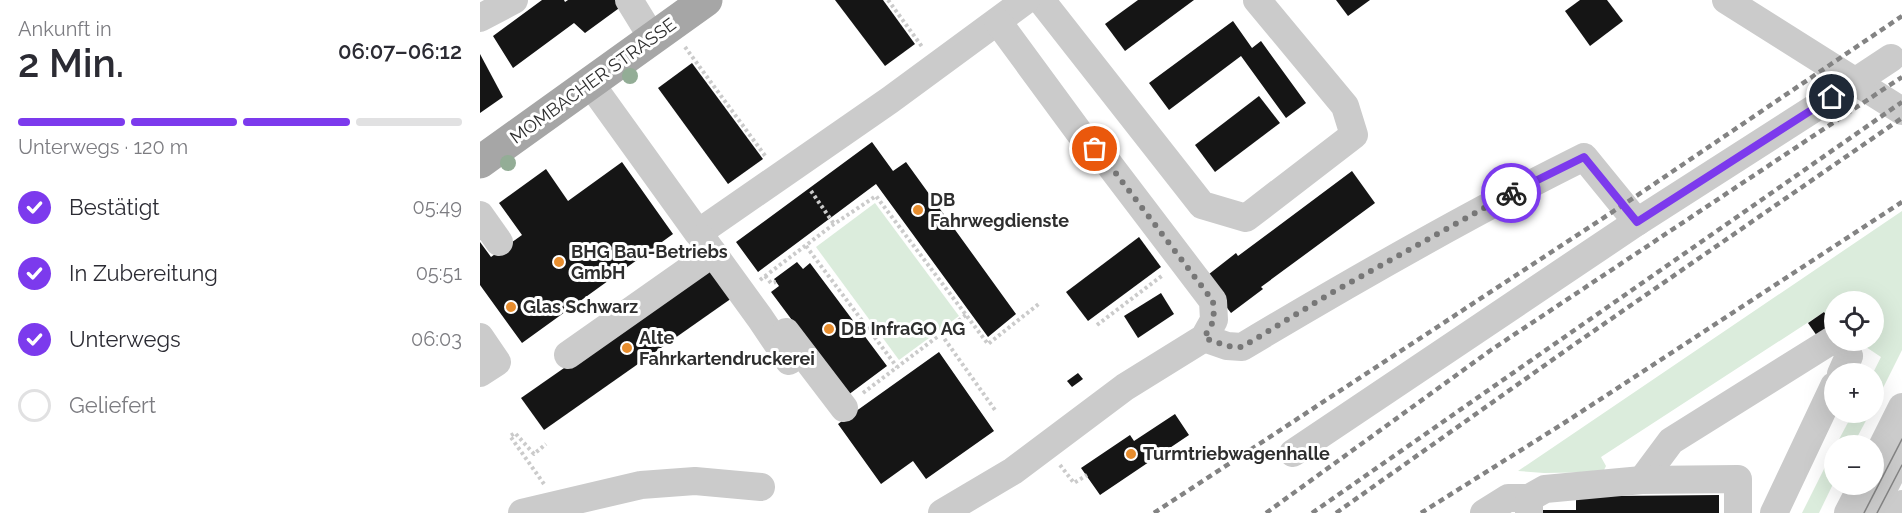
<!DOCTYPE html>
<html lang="de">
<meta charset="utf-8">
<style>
:root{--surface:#fff;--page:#f2f2f3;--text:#2b2b33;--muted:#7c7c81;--line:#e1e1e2;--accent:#7c3aed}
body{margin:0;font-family:Raleway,sans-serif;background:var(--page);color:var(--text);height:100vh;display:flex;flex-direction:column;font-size:22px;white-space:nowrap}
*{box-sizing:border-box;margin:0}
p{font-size:20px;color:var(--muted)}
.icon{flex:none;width:33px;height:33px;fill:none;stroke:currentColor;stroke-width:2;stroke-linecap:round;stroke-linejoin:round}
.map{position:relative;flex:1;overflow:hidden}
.side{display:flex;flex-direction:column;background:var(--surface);width:480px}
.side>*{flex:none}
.fabs{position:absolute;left:1344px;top:291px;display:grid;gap:12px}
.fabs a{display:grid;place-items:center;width:60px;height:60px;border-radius:50%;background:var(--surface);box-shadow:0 6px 24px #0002;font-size:30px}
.pin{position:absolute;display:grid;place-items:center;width:51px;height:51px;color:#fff;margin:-26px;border:3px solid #fff;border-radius:50%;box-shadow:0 2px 6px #0007}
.courier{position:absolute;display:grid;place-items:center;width:60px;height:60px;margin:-30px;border:4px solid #7c3aed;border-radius:50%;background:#fff;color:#222;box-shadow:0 2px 8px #0007}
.overview em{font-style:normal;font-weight:600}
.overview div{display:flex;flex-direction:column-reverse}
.overview{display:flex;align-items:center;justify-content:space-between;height:102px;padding:0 18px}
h1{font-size:39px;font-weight:600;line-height:45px}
.bar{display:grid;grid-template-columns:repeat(4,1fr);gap:9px 6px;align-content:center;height:72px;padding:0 18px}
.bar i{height:8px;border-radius:4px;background:var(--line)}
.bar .active{background:var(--accent)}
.bar p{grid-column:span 4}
ol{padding:0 18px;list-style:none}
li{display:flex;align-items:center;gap:18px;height:66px}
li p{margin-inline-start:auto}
li .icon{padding:6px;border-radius:50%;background:var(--accent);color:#fff;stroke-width:4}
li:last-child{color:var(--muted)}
li i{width:33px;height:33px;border:3px solid var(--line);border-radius:50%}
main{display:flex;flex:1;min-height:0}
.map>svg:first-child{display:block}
</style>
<main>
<section class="side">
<div class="overview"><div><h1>2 Min.</h1><p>Ankunft in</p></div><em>06:07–06:12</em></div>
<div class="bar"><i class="active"></i><i class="active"></i><i class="active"></i><i></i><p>Unterwegs · 120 m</p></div>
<ol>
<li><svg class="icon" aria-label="check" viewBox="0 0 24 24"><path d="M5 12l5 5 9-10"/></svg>Bestätigt<p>05:49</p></li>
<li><svg class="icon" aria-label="check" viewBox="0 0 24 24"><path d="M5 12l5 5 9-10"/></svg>In Zubereitung<p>05:51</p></li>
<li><svg class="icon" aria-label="check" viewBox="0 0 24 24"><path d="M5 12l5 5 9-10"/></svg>Unterwegs<p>06:03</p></li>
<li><i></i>Geliefert</li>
</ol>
</section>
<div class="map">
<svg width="1422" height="513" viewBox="0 0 1422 513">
<rect width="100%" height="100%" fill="#fff"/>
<!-- green -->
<g fill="#dbecdc">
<polygon points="395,203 479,316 419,360 336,247"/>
<polygon points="1422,211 1422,350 1394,406 1393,373 1401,357 1386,347 1400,336 1394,327 1394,302 1354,302 1354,324 1353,325 1344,312 1121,457 1126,466 1124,470 1121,472 1064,473 1038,471"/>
<polygon points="1373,413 1390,413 1373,445 1356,445"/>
<polygon points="1354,449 1354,482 1339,513 1322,513"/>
</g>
<!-- building -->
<g fill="#151515">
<polygon points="62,0 84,0 85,2 88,0 138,0 142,6 105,33 94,23 33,68 13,36"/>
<polygon points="355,0 403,0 435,44 405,66"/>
<polygon points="658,0 714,0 645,51 625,24"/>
<polygon points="856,0 890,0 868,16"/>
<polygon points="1100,0 1127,0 1143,21 1110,46 1085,11"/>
<polygon points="753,21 772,48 781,41 826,103 806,118 761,56 689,110 669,83"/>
<polygon points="0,54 23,97 0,113"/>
<polygon points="212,63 283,159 248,184 178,88"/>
<polygon points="779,96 800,123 735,172 715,145"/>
<polygon points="392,142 413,171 426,162 536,314 508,337 396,184 278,272 256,242"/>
<polygon points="142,162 193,234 42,343 0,285 0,242 11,257 42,235 19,203 66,169 88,201"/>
<polygon points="872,171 895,203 781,287 783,289 751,313 724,278 756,253 758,256"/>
<polygon points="659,237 681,267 608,321 586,292"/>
<polygon points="317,262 323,269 330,263 407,366 368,395 291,292 299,286 294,279"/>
<polygon points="229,267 252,298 64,430 41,398"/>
<polygon points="681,293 694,314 658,338 644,316"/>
<polygon points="1344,312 1353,325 1337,336 1328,323"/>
<polygon points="459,352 514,431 446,479 433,461 401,484 358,424"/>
<polygon points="598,373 603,379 592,387 587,381"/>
<polygon points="695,414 709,435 620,495 601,468 650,435 654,441"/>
<polygon points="1096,494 1132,496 1239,495 1239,513 1063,513 1063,510 1096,510"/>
</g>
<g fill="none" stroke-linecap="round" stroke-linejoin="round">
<!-- path -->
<g stroke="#cbcbcb" stroke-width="4" stroke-dasharray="3 3" stroke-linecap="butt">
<polyline points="408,0 443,48"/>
<polyline points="205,47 286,157"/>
<polyline points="331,191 354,224"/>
<polyline points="326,246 417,367"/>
<polyline points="285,276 291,283 296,282"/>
<polyline points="280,280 354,224 396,196 508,344 560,303"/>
<polyline points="617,325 683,275"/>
<polyline points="461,334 515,410"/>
<polyline points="383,393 486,315"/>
<polyline points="580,465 594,483 607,475"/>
<polyline points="64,484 30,436 35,433 54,454 66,444"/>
</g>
<!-- minor -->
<g stroke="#cbcbcb" stroke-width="28">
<polyline points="149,0 173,39"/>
<polyline points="561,0 722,205 766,218 874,135 865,106 777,0"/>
<polyline points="1246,0 1422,111"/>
<polyline points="0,18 34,0"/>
<polyline points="110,83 218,233 410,100 546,0"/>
<polyline points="0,215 19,242"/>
<polyline points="222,238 280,318 309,361"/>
<polyline points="306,332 364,408"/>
<polyline points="0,337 17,362 0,373"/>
<path d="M724,338L747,346L762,347C874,280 987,215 1104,157L1157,222L1352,97"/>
<polyline points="88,355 233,253"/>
<polyline points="1361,374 1369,356 1361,340"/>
<polyline points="813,453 1157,222"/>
<polyline points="1394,463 1422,407"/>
<polyline points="1162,480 1191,441 1354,339"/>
<polyline points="42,513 161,485 215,481 281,487"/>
<polyline points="462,513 533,471 645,387 724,338 734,320 733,301 625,159 604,139 518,22"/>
<polyline points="1004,513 1028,498 1049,498"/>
<polyline points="1049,513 1049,498 1065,489 1162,480 1258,479 1258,513"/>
<polyline points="1294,513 1354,386"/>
<polyline points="1368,513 1383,484"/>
<polyline points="1391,513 1422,452"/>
<polyline points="1418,513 1422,504"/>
</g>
<!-- major -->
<polyline stroke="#a6a6a6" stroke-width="33" points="0,162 226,0"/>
<!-- tram -->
<g stroke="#838383" stroke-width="1.5">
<polyline points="1384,513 1422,439"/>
<polyline points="1397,513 1422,465"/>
</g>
<!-- rail -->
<g stroke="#838383" stroke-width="4.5" stroke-dasharray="6 4.5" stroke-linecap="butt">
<polyline points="674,513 1143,205 1422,16"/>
<polyline points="786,513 1011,350 1422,77"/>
<polyline points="832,513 1422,102"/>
<polyline points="856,513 1092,346 1422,118"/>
<polyline points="941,513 1084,423 1422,202"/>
</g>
<!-- minor-bridge -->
<polyline stroke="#cbcbcb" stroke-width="28" points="1352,97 1411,58"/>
</g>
<!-- trees -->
<g fill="#93ad96">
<circle cx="150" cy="76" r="8"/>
<circle cx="28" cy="163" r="8"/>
</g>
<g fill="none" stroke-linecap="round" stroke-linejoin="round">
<!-- done -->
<polyline stroke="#777" stroke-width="6" stroke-dasharray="0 10.8" points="615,149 625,159 733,301 734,320 724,338 747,346 762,347 853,292 1031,193"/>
<!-- route -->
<polyline stroke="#7c3aed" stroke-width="8" points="1031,193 1104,157 1157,222 1352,97"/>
</g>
<!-- markers -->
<g fill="#e78d2e" stroke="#fff" stroke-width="2">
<circle cx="438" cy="210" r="6"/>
<circle cx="79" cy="262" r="6"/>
<circle cx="31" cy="307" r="6"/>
<circle cx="349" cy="329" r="6"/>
<circle cx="147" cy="348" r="6"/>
<circle cx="651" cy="454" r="6"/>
</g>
<g text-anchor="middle" stroke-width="6" stroke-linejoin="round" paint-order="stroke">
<!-- street labels -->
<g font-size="18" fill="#2e2e2e" stroke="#fff">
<text transform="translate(113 81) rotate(-36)" y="6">MOMBACHER STRASSE</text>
</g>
<!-- poi labels -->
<g font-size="18" font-weight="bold" fill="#2e2e2e" stroke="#fff" text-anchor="start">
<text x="450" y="206">DB<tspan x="450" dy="21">Fahrwegdienste</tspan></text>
<text x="91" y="258">BHG Bau-Betriebs<tspan x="91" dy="21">GmbH</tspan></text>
<text x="43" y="313">Glas Schwarz</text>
<text x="361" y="335">DB InfraGO AG</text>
<text x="159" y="344">Alte<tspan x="159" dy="21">Fahrkartendruckerei</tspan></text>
<text x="663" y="460">Turmtriebwagenhalle</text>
</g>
</g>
</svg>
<div class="fabs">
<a><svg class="icon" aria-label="locate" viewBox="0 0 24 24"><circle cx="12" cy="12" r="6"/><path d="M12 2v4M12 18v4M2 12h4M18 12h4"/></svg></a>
<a>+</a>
<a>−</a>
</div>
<div class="pin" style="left:615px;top:149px;background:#ea580c"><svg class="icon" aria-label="bag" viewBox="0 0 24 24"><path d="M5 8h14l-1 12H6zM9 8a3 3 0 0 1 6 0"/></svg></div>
<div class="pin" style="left:1352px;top:97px;background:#1f2937"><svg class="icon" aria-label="home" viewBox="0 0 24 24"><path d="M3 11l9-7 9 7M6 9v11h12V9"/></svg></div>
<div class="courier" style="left:1031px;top:193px"><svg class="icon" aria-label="bike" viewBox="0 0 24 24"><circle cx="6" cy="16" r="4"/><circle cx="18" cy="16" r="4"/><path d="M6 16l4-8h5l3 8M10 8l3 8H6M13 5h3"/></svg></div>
</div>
</main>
